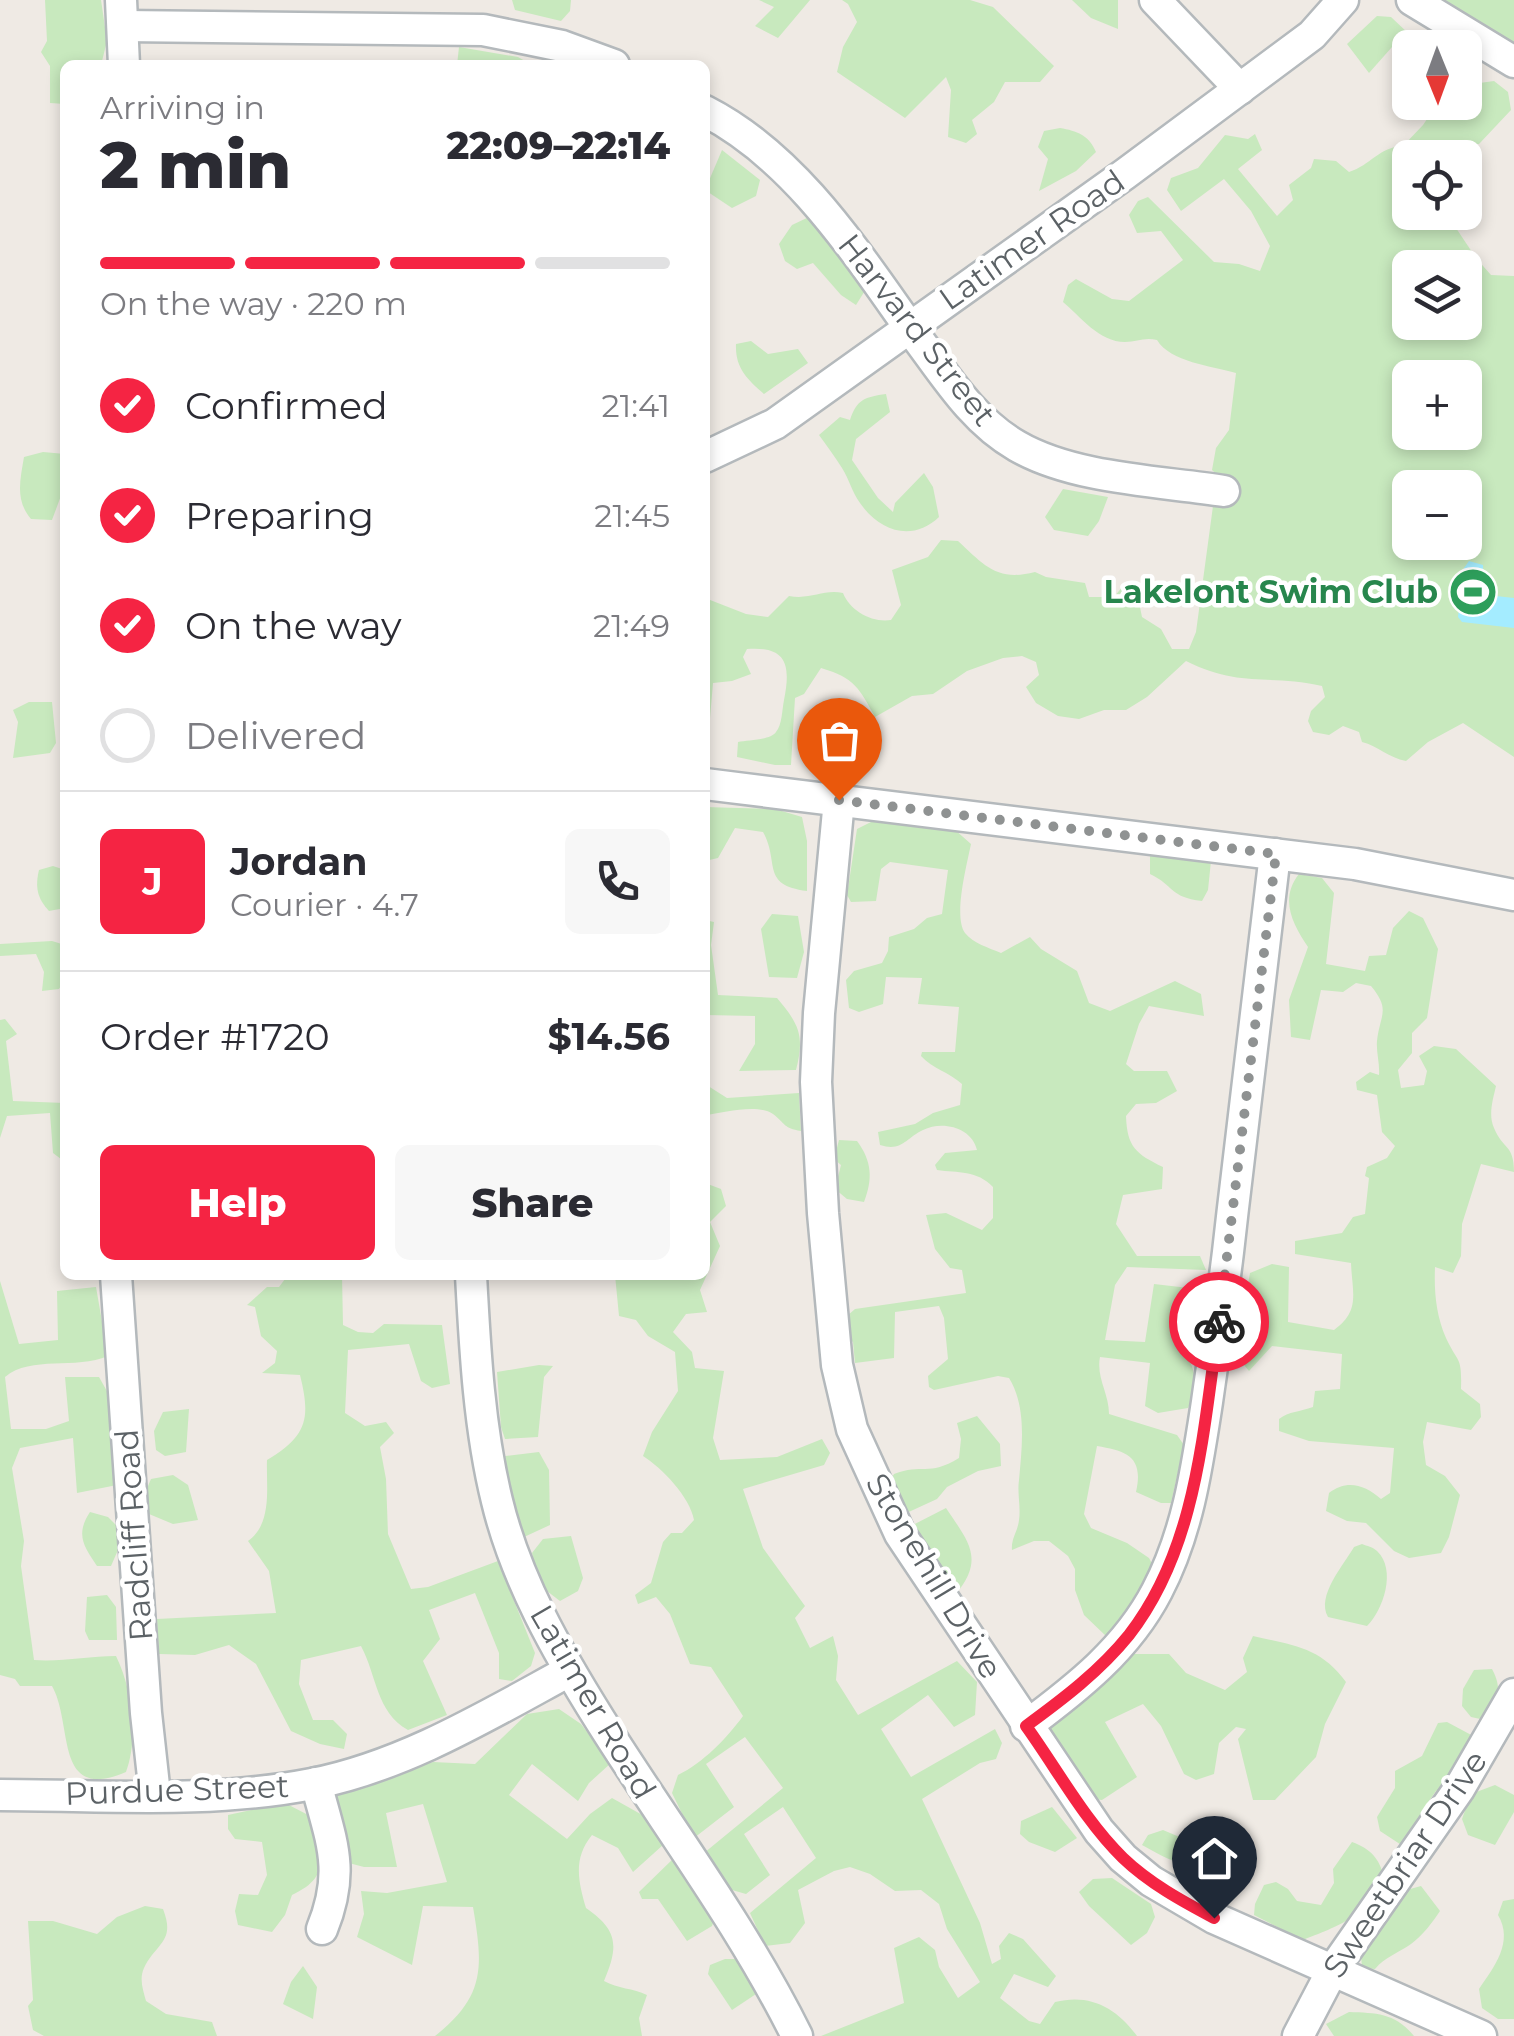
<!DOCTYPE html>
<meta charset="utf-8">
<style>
:root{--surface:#fff;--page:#f7f7f7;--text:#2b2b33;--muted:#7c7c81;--line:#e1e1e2;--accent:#f52443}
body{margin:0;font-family:Montserrat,sans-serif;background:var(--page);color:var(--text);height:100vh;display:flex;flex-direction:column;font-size:38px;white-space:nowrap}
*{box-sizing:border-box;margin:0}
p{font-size:32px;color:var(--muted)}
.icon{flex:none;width:55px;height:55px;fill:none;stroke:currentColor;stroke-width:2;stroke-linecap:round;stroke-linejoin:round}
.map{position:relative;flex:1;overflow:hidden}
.panel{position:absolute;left:60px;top:60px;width:650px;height:1220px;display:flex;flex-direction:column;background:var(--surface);border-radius:15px;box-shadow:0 5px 15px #0003}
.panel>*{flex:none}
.needle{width:65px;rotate:179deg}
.buttons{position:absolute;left:1392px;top:30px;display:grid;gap:20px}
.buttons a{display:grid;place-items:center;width:90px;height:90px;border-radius:15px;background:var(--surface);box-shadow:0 5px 15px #0003;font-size:50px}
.pin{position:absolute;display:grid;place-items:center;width:85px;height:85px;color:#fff;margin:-102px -42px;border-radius:50% 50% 50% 0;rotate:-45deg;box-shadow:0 0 10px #0007}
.pin .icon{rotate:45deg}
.courier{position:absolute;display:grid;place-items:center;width:100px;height:100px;margin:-50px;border:8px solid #f52443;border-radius:50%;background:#fff;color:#222;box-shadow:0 2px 12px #0007}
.headline em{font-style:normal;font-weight:800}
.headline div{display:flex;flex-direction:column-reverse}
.headline{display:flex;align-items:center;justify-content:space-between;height:170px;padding:0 40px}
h1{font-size:65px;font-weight:800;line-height:75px}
.bar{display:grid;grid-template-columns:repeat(4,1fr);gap:15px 10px;align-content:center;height:120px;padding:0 40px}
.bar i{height:12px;border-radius:8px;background:var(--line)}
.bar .on{background:var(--accent)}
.bar p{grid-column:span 4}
.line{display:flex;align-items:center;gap:25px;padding:0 40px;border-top:2px solid var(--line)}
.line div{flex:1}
.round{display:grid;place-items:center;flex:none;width:105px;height:105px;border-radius:15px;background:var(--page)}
ol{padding:0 40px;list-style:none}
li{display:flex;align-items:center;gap:30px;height:110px}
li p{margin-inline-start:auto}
li .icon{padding:10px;border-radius:50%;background:var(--accent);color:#fff;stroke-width:4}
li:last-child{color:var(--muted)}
li i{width:55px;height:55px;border:5px solid var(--line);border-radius:50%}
.button{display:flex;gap:20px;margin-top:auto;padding:20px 40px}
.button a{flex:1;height:115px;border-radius:15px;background:var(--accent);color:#fff;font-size:40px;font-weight:800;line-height:115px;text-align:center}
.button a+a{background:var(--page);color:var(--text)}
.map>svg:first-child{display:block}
</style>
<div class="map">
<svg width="1514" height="2036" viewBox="0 0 1514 2036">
<rect width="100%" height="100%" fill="#efeae4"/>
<!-- green -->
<g fill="#c8e9be" fill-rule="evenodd">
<polygon points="45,0 101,0 107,41 101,65 65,65 65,104 50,103 50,66 41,52 47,41"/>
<polygon points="512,0 571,0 570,11 561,21 515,10"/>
<polygon points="759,0 810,0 778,38 755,26 774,7"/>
<polygon points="842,0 970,0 993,7 1054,66 1040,82 1005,82 994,102 972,120 977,134 966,143 948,137 951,90 946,77 905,118 837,72 843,47 857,22 848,4"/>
<polygon points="1072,0 1118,0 1118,29 1091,18"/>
<polygon points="1445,0 1514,0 1514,49 1506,44"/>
<polygon points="1377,16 1391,17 1409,34 1392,47 1369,73 1347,44"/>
<polygon points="459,47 518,57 532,65 457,65"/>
<path d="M1494,81L1508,92L1511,110L1479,144L1463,145L1454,157L1410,158V212L1446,213L1476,258L1491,275L1514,276V757L1463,723L1428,742L1406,761C1389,758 1378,746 1362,742L1359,732L1343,726L1329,735L1313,732L1308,721L1311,711L1325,697L1322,686C1269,674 1239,688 1186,661L1147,697L1126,710H1104L1079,719L1058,716L1036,703L1026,687L1039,675L1036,662L1022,656L1003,658L967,671L933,694L912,696L875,717C859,688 855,678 821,668L804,694L795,698L791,765H775L737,757L738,742C748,740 771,740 776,732C782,725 782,710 784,700C791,665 787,646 747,649L743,657L751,674L732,681L713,683L709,730H705V598L746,614L768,617L789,596C811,600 823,589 843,593C850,611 872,623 891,620L901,605L892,570L928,557L941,540L958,541C984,565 997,582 1035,572L1046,577L1085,583L1089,597H1114L1123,586L1135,583L1142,617L1161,629L1172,649H1189L1196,632L1213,506H1221L1225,482L1212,470L1216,448L1229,430L1236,373C1212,366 1170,362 1157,340C1144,337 1137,342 1125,342C1099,342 1081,317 1063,302L1068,285L1076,279L1112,299L1129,301L1183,260L1161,231L1137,233L1129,215L1138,201L1148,197L1214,262L1239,264L1260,271L1270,246L1251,211L1224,179L1181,211L1167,190L1171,178L1198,168L1225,135L1248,139L1255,134L1262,150L1238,169L1277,216L1293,200L1289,185L1311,168L1314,159L1336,161L1349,172C1371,165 1379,147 1403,146L1423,125L1438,103L1465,102V85ZM1410,268H1465V322H1410ZM1410,378H1465V432H1410ZM1410,488H1465V542H1410Z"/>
<path d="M1060,128C1077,131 1089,135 1096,152L1076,171L1039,191L1048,159L1038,147L1044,131Z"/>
<polygon points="722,150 760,180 756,196 732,208 705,190"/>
<polygon points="811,216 866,289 856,305 841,295 813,263 797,269 785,261 779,244 792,225"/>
<path d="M751,341L768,354L798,349L808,363L764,394C747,379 735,368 736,344Z"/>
<path d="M886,394L890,412L856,439L852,460L878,498L893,512L895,503L924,473L933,487L939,517C913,542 880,532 860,503C852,492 849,479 842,468C835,457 827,446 819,435L840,417L850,420C857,399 865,397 886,394Z"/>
<path d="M43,452L65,454V485L52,520L31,519C15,500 20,481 24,457Z"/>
<polygon points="1063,489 1108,497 1099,521 1088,536 1054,530 1045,517"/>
<polygon points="29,702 52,702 56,743 50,753 13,758 18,722 13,710"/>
<path d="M705,807L775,809L802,817L807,841V891C760,885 780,862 763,832L735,828L718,858L705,861Z"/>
<path d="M873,821L954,829L971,844C967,864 953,917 965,933C973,943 989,948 1001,953L1030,937L1041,949L1077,971L1089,1003L1110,1011L1175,981L1201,994L1204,1016L1149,1006L1139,1024L1126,1064L1134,1071H1167L1177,1091L1156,1103L1136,1104L1126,1116C1127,1147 1136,1154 1163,1167L1162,1189L1123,1195L1116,1224L1137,1256H1200L1206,1270L1127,1267L1115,1285L1105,1340L1145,1342L1154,1284L1206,1290L1205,1307L1189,1313L1181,1346C1195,1368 1201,1384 1188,1408L1158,1413L1145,1406L1150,1363L1100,1357C1096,1378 1109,1393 1109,1414L1177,1435L1184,1445L1171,1503H1161L1136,1492C1144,1457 1127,1451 1097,1446L1084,1514L1091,1528L1127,1543L1149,1558L1159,1577L1107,1637L1084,1615L1075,1590V1569L1068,1556L1049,1541H1034L1012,1550C1011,1538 1018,1531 1019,1520C1021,1507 1017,1493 1019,1480C1022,1447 1027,1407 1009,1378L998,1376L934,1390L929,1387L928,1376L948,1359L944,1318L939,1306L895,1312L894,1358L855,1363L853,1342L844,1335L847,1316L855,1309L966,1293L962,1270L950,1268L935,1249L926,1215L946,1213L982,1230L993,1218V1187C977,1170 958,1173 937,1170L935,1165L945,1153L977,1150C972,1128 943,1120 923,1130C906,1138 902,1152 880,1145L878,1132L915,1124L933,1113L960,1105L962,1084C949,1072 933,1069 921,1056L922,1052H955L959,1007L918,1004L922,978L886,977L883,1004L859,1012L849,1008L846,980L854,971L882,963L888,951L889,937L914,929L927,918L942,914L948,870L890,862L881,869L876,901L851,902L847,895L857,829Z"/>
<path d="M1150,855L1211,861L1208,890L1202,901C1169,897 1175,886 1150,874Z"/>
<path d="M53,866L62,869L65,908L49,911C37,898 35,887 39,870Z"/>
<path d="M1299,874L1322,878L1334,893L1326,964L1365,971L1369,956L1386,955L1393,928L1409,911L1423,918L1438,949L1427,1018L1412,1033V1053L1398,1070L1401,1088L1424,1085L1427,1071L1419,1056L1434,1046L1456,1049L1496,1086C1493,1099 1488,1115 1494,1128C1503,1150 1514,1144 1514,1172L1481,1164L1462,1224L1461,1256L1453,1273L1435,1267C1434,1292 1436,1315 1446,1338C1458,1364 1462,1355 1461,1389L1480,1404L1481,1417L1471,1430L1427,1422L1423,1442L1426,1465L1445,1476L1460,1495L1449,1537L1441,1553L1409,1558L1394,1551L1366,1523L1347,1521L1326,1511L1329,1493C1347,1479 1365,1485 1381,1499L1390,1493L1394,1448L1309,1441L1279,1431V1419C1289,1411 1300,1412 1313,1407L1315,1391L1340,1389L1342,1354L1272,1346L1249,1371L1235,1354L1250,1273L1272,1264L1289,1267L1288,1322L1334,1330C1361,1311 1352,1292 1351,1263L1295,1254V1241L1342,1233L1353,1217L1365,1214L1369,1178L1365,1176L1367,1167L1387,1158L1395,1146L1382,1132L1377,1095L1357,1090L1356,1082L1370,1072L1379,1075C1380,1064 1376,1052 1377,1041C1380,1014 1391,1010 1371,986L1356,983L1343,992L1321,990L1310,1040L1291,1037L1289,1000L1308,947C1293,925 1279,899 1299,874Z"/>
<polygon points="772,914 798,916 804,952 797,978 769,977 761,929"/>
<path d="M705,920L714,922L711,945L718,995L777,998C799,1024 805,1036 796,1070L739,1071L755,1044V1016L705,1015Z"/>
<polygon points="52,941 65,945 65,979 59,989 42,991 44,972 36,954 0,956 0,944"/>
<polygon points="5,1019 17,1034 6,1041 13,1101 65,1103 65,1162 53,1153 50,1113 7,1116 0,1138 0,1020"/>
<path d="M705,1084L727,1098L799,1093L801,1131C783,1128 786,1124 773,1114C756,1103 724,1113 705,1115Z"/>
<path d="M839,1140L857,1141C872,1161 873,1179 864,1202L847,1199L835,1189L841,1165L834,1159Z"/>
<path d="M705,1183L721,1189L726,1206L710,1222L720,1246L700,1290L707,1312L686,1314L673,1332L692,1352L695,1368L724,1371L713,1438L720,1460L777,1457L822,1439L830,1453L824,1465L743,1489L763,1548L805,1606L795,1618L810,1648L833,1636L838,1656L836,1680L858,1715L957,1661L977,1682L975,1715L954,1727L928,1695L881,1729L911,1777L995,1729L1002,1743L996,1759L980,1763L922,1799L980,1923L992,1964L1001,1959L999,1946L1009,1933L1023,1939L1056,1976L1048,1987L1014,1974L1000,1998L1029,2021L1040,2024L1055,2002C1090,1993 1117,2008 1137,2036H821L904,2003L894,1948L919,1937L935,1950L939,1967L958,1998L980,1982L947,1929L939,1904L921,1890L895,1891L870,1874L850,1867L834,1871L798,1890L805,1923L790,1943L765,1946L750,1913L816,1858L783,1807L744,1834L770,1875L746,1894L732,1890L704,1853L783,1788L745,1737L706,1764L734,1807L694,1838L672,1793L678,1775C703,1763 727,1738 743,1716L711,1667L690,1664L670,1614L656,1597L638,1604L635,1595L651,1583L663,1542L671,1533H682L694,1520C690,1497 662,1468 643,1456L652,1432L678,1391L675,1352L648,1336L636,1320L619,1316L615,1275H705Z"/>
<path d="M288,1275H342L343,1325L358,1332L373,1333L384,1324L442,1325L450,1384L432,1388L421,1381L409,1344L348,1350L345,1413L365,1426L386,1422L394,1433L380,1447L386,1479L388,1534L411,1589L428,1587L498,1561L535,1653L531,1666L512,1681L499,1679V1653L475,1593L429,1610L440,1639L423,1661L447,1715L408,1730C376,1712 377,1676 361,1646L301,1660L299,1684L313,1720H333L347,1734L344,1749L320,1744L291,1731L256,1664L229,1645L195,1655L159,1654L157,1619L276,1613L269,1571L248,1541C273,1523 266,1487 267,1460C307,1436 311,1419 300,1375L262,1373L275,1363L277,1351L261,1336L255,1307L247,1305L267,1287H279Z"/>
<path d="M0,1281L19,1344L58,1340L57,1291L96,1287L108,1356C76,1370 31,1355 5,1377L11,1429H46L69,1421L65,1377H99L108,1393L117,1485L77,1493L73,1438L20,1448L12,1468L24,1541L21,1566L34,1660C62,1662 88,1656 116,1656C132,1689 139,1737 126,1772C53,1803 74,1725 52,1686H20L15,1679L0,1675Z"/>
<polygon points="539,1365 553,1366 544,1377 538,1437 505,1439 501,1427 497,1372"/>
<polygon points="189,1409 186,1452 165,1456 156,1450 154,1431 163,1412"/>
<path d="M977,1416L1000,1444L1001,1466L978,1471L947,1487L937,1499L900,1516L888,1484L894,1474C922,1463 928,1477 959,1458L961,1439L957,1423Z"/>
<polygon points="539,1452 549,1470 550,1525 524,1537 506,1473 505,1456"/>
<polygon points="173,1475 188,1485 198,1520 173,1524 149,1514 145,1493 151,1479"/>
<path d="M946,1508C967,1540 986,1558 956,1594L905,1529Z"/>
<path d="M90,1512L108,1517L118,1527V1550L111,1566H97C84,1546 75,1535 90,1512Z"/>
<polygon points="571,1536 583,1578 578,1591 560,1601 539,1585 532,1553 543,1539"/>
<path d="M1362,1544C1367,1546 1373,1547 1377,1551C1397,1570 1383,1610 1367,1626L1328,1617C1316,1596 1343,1566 1354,1547Z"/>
<polygon points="107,1595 116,1607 117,1640 89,1640 85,1631 87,1597"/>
<path d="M1253,1636C1292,1645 1321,1647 1346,1682L1325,1724L1316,1757L1275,1800H1253L1238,1739L1246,1729L1236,1727L1219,1743L1214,1774L1196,1780L1184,1774L1161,1726L1143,1704L1105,1722L1137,1777L1102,1800L1082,1798L1045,1734L1074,1705L1098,1688L1109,1668L1129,1654H1169L1186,1673L1225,1690L1247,1672L1243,1658Z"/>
<path d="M1492,1669C1503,1689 1498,1703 1485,1720L1471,1717L1462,1706L1463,1689L1474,1670Z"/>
<path d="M559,1709L581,1724L611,1763L589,1783L578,1801L532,1764L509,1795L567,1839L590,1814L612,1798L653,1821L663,1845L633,1872L618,1848L592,1835C573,1858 578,1881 586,1908C618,1930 619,1946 604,1981C618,1989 633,1988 647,1995L639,2018L642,2036H435C486,1996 483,1966 473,1907L423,1906L412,1965L357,1937L364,1914L361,1891L387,1893L447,1882L423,1804L386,1813L397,1867H364L345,1862L336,1793L433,1762L475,1764L527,1714Z"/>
<polygon points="1447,1722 1475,1737 1446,1787 1436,1791 1429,1801 1429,1813 1409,1850 1380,1831 1377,1817 1395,1788 1395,1771 1422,1756 1438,1723"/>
<polygon points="1495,1785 1514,1795 1514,1812 1495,1845 1468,1835 1462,1819 1471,1794"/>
<path d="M285,1803L312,1817C320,1855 333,1876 292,1895L285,1915L272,1932L238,1925L235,1911L239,1894L258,1895L267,1875L262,1842L235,1839L228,1829V1815Z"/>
<polygon points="1052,1807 1077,1838 1055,1852 1029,1842 1020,1834 1021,1821"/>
<path d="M1163,1830L1189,1841H1211L1222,1848C1191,1876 1174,1862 1142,1845L1148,1835Z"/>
<path d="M1352,1842C1371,1849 1379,1858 1384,1877C1358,1920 1348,1922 1303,1940L1254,1915L1255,1904L1264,1885L1276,1882L1288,1889L1297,1901L1321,1905L1334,1883L1333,1869Z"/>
<polygon points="675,1857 717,1912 712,1926 687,1941 658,1899 642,1899 639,1892"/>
<polygon points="1112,1878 1151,1904 1155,1917 1147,1933 1131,1945 1089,1906 1079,1892 1093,1879"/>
<path d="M1421,1886L1440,1911C1432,1923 1423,1935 1411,1944C1398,1953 1385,1957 1375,1969L1362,1968L1361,1954L1403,1891Z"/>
<path d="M1514,1899V2019H1498L1482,2008L1479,1989C1494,1967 1514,1942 1498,1915L1503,1901Z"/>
<path d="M145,1906L163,1909C176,1942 156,1943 144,1968C139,1979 143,1990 146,2001L166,2014L212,2022L217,2036H44L33,2030L28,2006L33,2000L28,1921H53L97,1934L117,1917Z"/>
<polygon points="725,1959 740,1959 762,1990 732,2010 708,1974 710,1965"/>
<polygon points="303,1966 317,1987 313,2019 283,2004 291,1982"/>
<path d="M1349,2012C1377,2013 1395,2013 1414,2036H1334L1326,2024Z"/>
</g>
<!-- water -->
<polygon fill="#a4ecff" points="1469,561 1483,565 1484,588 1487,595 1514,598 1514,628 1462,622 1458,617 1464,568"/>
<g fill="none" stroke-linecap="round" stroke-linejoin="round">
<!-- minor casing -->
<g stroke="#b4b9bc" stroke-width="35">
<g id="minor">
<polyline points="121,0 124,65"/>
<polyline points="1155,0 1240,89"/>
<polyline points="1412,0 1514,62"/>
<polyline points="124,26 483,30 562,46 614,65"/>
<path d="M705,111C799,159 860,259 920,342C948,380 975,422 1017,446C1074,479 1160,481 1224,491"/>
<polyline points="705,457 775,424 1125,174 1312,35 1343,0"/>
<polyline points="705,784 1355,864 1514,895"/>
<polyline points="839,800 819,1013 816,1082 823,1213 837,1365 852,1429 900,1534 1099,1831 1123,1858 1151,1881 1214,1918 1481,2036"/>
<polyline points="116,1275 146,1713 155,1795"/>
<path d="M471,1275C475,1350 479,1428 497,1501C516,1580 558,1653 600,1720C666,1825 742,1925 797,2036"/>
<path d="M1026,1726C1077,1688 1127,1649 1157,1591C1188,1532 1197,1467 1207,1402C1214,1352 1222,1302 1228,1252C1243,1119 1259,986 1275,854"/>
<path d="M316,1783C331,1841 346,1870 322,1929"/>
<path d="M0,1795C103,1795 210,1804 312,1784C404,1766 488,1715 569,1671"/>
<polyline points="1298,2036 1332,1971 1459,1789 1514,1694"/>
</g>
</g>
<!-- minor -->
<use href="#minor" stroke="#fff" stroke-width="30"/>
</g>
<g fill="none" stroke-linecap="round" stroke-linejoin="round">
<!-- done -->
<polyline stroke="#8f9292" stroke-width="10" stroke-dasharray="0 18" points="839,800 1276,854 1219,1322"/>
<!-- route -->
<path stroke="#f52443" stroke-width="12" d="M1214,1918C1182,1901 1149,1883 1123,1858C1085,1821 1057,1769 1026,1726C1063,1699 1100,1671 1129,1635C1198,1546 1203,1428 1219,1322"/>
</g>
<!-- icons -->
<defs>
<g id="stadium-disc" transform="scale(2.5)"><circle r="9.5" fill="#2e9e5b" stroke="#fff"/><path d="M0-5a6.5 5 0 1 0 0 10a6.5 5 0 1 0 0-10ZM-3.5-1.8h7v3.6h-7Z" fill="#fff"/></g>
</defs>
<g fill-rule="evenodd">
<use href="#stadium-disc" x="1473" y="592"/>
</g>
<g text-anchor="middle" stroke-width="9" stroke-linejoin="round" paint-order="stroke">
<!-- street labels -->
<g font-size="32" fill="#5c6266" stroke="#fff">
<text transform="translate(1032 240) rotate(-35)" y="11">Latimer Road</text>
<text transform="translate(917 330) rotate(52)" y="11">Harvard Street</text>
<text transform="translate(134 1535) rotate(-94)" y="11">Radcliff Road</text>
<text transform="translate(934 1576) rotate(59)" y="11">Stonehill Drive</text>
<text transform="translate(593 1702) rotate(60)" y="11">Latimer Road</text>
<text transform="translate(177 1790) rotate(-2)" y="11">Purdue Street</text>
<text transform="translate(1405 1864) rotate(-56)" y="11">Sweetbriar Drive</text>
</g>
<!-- leisure labels -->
<g font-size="32" font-weight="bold" fill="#27864d" stroke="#fff" text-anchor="end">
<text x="1438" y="603">Lakelont Swim Club</text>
</g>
</g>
</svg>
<div class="buttons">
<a><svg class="needle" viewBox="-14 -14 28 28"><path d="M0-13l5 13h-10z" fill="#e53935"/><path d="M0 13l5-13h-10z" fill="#7c7c81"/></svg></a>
<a><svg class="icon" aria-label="locate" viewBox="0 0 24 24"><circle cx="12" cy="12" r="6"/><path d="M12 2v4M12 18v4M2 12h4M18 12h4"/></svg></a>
<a><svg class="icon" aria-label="layers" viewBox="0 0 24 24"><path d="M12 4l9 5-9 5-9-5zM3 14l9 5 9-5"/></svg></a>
<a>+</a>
<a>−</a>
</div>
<div class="pin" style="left:839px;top:800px;background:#ea580c"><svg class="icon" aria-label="bag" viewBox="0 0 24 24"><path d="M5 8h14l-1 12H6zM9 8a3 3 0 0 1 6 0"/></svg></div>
<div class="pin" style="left:1214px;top:1918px;background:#1f2937"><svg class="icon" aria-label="home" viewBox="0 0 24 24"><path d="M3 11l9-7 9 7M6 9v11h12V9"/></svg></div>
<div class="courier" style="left:1219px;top:1322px"><svg class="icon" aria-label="bike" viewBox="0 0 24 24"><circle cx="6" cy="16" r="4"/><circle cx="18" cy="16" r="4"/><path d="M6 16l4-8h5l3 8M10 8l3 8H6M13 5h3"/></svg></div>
<section class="panel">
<div class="headline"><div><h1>2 min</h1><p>Arriving in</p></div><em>22:09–22:14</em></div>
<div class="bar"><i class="on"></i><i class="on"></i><i class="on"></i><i></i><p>On the way · 220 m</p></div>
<ol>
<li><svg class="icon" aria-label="check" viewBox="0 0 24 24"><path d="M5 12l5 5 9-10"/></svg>Confirmed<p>21:41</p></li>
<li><svg class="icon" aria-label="check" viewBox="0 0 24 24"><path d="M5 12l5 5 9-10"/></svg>Preparing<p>21:45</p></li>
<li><svg class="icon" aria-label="check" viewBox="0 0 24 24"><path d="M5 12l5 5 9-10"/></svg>On the way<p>21:49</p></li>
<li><i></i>Delivered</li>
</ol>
<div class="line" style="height:180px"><b class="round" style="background:var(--accent);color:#fff">J</b><div><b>Jordan</b><p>Courier · 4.7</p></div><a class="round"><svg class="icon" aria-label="phone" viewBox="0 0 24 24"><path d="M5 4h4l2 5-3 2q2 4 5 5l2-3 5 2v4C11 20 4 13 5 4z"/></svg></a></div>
<div class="line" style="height:130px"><div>Order #1720</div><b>$14.56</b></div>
<div class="button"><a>Help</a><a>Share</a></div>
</section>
</div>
